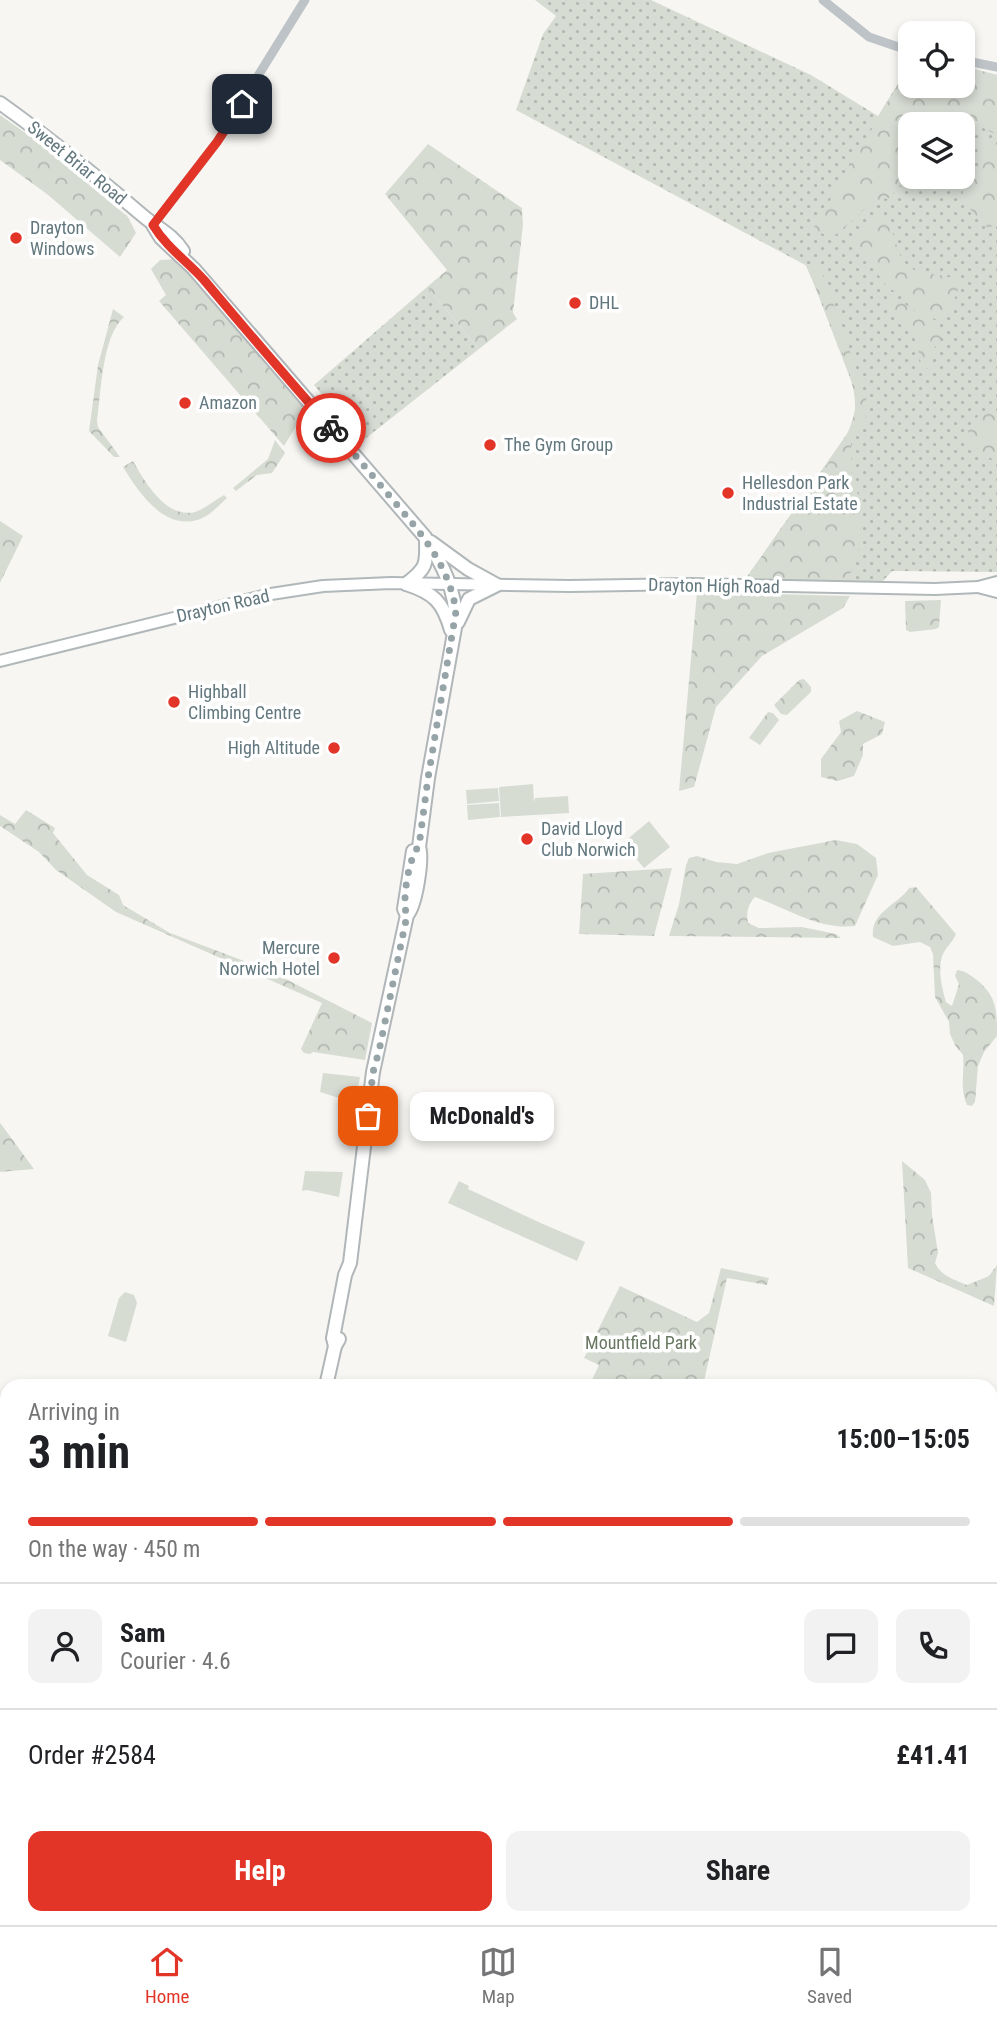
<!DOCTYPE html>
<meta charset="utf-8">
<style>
:root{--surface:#fff;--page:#f2f2f2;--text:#202124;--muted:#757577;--line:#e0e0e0;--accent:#e23528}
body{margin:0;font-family:"Roboto Condensed",sans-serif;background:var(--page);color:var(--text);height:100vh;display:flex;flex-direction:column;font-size:26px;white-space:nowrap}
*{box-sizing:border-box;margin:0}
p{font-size:23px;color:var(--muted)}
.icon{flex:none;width:38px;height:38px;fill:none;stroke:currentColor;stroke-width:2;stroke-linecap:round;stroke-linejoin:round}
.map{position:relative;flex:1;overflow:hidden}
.panel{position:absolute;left:0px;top:1379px;width:998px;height:546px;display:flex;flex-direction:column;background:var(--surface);border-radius:21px 21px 0 0;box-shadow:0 4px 10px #0003}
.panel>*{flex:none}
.tools{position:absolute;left:898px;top:21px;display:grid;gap:14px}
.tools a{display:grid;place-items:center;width:77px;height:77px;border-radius:14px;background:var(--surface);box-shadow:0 4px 10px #0003;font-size:35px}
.pin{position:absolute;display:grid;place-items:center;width:60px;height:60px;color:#fff;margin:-30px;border-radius:14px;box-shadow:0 4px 10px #0006}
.courier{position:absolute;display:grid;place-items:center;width:70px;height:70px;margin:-35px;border:5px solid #e23528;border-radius:50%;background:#fff;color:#222;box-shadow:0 2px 9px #0007}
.bubble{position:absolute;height:49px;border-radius:14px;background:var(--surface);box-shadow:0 4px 10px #0003;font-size:23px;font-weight:700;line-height:49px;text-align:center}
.overview em{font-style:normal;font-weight:700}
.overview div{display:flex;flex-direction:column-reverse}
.overview{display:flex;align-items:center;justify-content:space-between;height:119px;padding:0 28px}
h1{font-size:46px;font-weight:700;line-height:52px}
.bar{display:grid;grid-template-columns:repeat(4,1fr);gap:10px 7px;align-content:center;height:84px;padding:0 28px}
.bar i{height:9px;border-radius:5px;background:var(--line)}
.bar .selected{background:var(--accent)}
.bar p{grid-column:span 4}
.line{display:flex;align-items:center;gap:18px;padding:0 28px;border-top:2px solid var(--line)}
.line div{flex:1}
.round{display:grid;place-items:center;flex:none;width:74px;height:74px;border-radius:14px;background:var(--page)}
.primary-button{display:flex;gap:14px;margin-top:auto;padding:14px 28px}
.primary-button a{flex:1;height:80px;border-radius:14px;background:var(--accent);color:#fff;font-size:28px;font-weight:700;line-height:80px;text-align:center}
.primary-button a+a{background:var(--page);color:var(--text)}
.tabs{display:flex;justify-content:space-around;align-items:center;height:98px;border-top:2px solid var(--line);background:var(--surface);font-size:19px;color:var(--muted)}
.tabs a{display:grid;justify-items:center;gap:4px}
.tabs .selected{color:var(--accent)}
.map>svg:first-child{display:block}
</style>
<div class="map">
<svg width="997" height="1925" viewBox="0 0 997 1925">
<defs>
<pattern id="grass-dots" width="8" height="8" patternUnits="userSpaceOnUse" patternTransform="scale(1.75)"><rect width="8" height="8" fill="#d7dcd3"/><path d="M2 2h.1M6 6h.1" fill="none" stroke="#b2b7b0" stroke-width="1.8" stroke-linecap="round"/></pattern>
<pattern id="forest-crowns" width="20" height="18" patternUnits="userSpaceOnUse" patternTransform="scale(1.75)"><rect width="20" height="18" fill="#d7dcd3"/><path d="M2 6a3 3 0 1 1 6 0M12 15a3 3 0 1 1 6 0" fill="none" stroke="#b2b7b0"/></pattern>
</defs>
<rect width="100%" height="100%" fill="#f7f6f3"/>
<!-- grass -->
<g fill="url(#grass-dots)" fill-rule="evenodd">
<path d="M535,0H651L811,75L878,116L910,64V86H962L963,66L997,75V572L892,571L882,582L744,581L849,431L855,411V391L807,266L516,110L543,34L556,16ZM910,124H962V177H910Z"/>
<polygon points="427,287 479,349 361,442 314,385"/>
</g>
<!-- forest -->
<g fill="url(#forest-crowns)">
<polygon points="910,64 910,86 962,86 963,66 997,75 997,135 958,115 953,117 948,124 910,124 910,175 889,198 876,201 861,212 839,233 831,236 812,231"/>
<polygon points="0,115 31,137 128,217 136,233 120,257 47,194 0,160"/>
<path d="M982,141L997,147V224L988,228L962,201L964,179L972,172L982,170C982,160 976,152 976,142Z"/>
<polygon points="428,144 522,208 523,225 513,313 517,319 479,349 427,287 447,270 385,194"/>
<path d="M882,218C898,229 893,253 908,266C923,278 947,271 960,283L950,314L944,322L932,318L908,299L887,287L867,259L850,244C856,230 868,222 882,218Z"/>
<polygon points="177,259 306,410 284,446 159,301 166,295 151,269 160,260"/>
<path d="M812,263L818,268L825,279L870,410L851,442L852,484L861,499L862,509L858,559L852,571L842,582L744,581L839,448C846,436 854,423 855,408C857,373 821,301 806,266Z"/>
<path d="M891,294L944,332L940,342L931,351L932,365L930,371L921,363C919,358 919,352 918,347C913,328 892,315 886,295Z"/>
<path d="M113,309L124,317C102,336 101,393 97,421L98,427L120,457H114L89,431L98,365Z"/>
<path d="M990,411H997V460L986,457L970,448C964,428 971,417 990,411Z"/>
<polygon points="275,440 285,453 272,473 257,475 236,491 233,488 268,459"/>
<path d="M133,461C145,482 166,519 195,512C205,509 215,500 224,495L227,498C218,506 209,517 197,520C163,530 138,491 123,467Z"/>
<polygon points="0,521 23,536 0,583"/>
<polygon points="697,592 850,596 843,608 762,656 716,707 694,787 679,791"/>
<polygon points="941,600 939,627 936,629 910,632 906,630 905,601"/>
<polygon points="804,679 811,687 811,692 787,715 781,714 774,705 799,680"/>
<polygon points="857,711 885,722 882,734 863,744 863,755 854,776 838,781 821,777 821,759 841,732 839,721"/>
<polygon points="768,712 773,713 779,720 760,745 749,738"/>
<polygon points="26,810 55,828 53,833 87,875 119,895 123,905 170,933 268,970 372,1023 365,1060 313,1052 310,1054 304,1053 301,1049 322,1003 116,912 56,870 39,852 0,826 0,815 15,824"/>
<path d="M836,840L857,844L876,858L878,875L855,926C819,930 788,909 755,897C748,904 746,913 748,923L759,928L802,927L836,934L841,938L669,936L679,904L686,865L689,858L697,856L716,862L737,864L768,853Z"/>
<polygon points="672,868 654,936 579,934 583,874"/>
<path d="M916,887L956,934C953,942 946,947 943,954C937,968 942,988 946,1002L952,1006L959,984L955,976L957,970C966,971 970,975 977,980C997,997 997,1010 997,1036L984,1052L978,1066L975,1102L972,1106L967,1105C959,1087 965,1073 963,1055L955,1045L950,1034L949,1022L935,997L933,954L930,947L920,942L893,946L873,937C870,912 898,905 909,888Z"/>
<polygon points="0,1123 1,1124 34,1169 0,1172"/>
<path d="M902,1161L925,1180L931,1193L932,1215L938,1253L935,1263C941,1276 955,1280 967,1285L989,1276L997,1265L994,1306L908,1268Z"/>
<polygon points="721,1268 769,1278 767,1285 727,1278 703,1386 589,1386 599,1365 584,1358 620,1286 697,1322 709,1313"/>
</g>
<!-- garden -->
<g fill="#d7dcd3">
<polygon points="533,784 534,802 535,798 568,796 569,813 501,817 499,787"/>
<polygon points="498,788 499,801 467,804 466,790"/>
<polygon points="499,803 500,817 468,820 467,805"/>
<polygon points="649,821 670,847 644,868 623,843"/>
<polygon points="323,1073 360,1077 355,1103 320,1092"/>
<polygon points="11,1145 14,1164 0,1166 0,1147"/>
<polygon points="305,1171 343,1172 339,1197 307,1190 302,1191"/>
<polygon points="459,1181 469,1186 468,1189 543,1224 585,1242 577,1261 448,1203"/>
<polygon points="125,1292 134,1295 137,1303 126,1342 108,1336 119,1298"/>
<polygon points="0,1530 7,1532 7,1577 0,1574"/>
</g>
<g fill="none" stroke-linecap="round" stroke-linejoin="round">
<!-- primary casing -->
<g stroke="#b1b8ba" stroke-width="14">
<g id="primary">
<polyline points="978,587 997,592"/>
<polyline points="0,661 271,594 323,586 391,583 570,586 690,584 935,589 978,587 997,582"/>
<polyline points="0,1587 7,1590"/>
</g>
</g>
<!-- trunk casing -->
<g stroke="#b1b6b9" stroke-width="16">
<g id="trunk">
<path d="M0,103C49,138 96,176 142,215C157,228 172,234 183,251"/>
<path d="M153,225L161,238L194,269L425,537C442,563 456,591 456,622L428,778L419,847C423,858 416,906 407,915L373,1072L350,1263L345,1275L333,1338L335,1346"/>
<polyline points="431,542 468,569 497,585 469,599 458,622"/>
<path d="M406,584C434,593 443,602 451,630"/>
<path d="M406,584C426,569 427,565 426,540"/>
<polyline points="407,915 404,909 413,851"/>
<polyline points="326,1386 335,1346 339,1339"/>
<polyline points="990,1853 997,1855"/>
<polyline points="203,1925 207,1918"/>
</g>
</g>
<!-- tertiary -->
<g stroke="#bdc3c6" stroke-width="9">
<polyline points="823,0 869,37 910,51"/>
<polyline points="962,60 997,67"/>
<polyline points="153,225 217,142 305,0"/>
<polyline points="990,1512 997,1511"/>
</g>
<!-- primary -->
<use href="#primary" stroke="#fff" stroke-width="10"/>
<!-- trunk -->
<use href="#trunk" stroke="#fff" stroke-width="12"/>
</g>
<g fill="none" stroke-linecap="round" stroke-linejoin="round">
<!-- done -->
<path stroke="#96a3a7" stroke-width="7" stroke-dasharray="0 12.6" d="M331,428C352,451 372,475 392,499C421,533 449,565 456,611L428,778L419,846C409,855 401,904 407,915L379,1051L373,1072L368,1116"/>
<!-- route -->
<path stroke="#e23528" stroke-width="9" d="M242,104L217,142L153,225C166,247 187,261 204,280C246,330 288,379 331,428"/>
</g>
<!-- markers -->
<g fill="#e23528" stroke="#fff" stroke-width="2.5">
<circle cx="16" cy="238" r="7"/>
<circle cx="575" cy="303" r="7"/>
<circle cx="185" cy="403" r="7"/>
<circle cx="490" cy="445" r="7"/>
<circle cx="728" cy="493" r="7"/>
<circle cx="174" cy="702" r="7"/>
<circle cx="334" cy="748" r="7"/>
<circle cx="527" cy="839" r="7"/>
<circle cx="334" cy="958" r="7"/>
</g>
<g text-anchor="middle" stroke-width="7" stroke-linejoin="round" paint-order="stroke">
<!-- street labels -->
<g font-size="18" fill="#62777e" stroke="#fff">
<text transform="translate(77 163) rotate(39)" y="6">Sweet Briar Road</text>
<text transform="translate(714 586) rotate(1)" y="6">Drayton High Road</text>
<text transform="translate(223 606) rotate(-13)" y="6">Drayton Road</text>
</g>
<!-- poi labels -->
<g font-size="18" fill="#62777e" stroke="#fff" text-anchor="start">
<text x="30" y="234">Drayton<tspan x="30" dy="21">Windows</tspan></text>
<text x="589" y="309">DHL</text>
<text x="199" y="409">Amazon</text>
<text x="504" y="451">The Gym Group</text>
<text x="742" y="489">Hellesdon Park<tspan x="742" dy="21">Industrial Estate</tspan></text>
<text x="188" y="698">Highball<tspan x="188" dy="21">Climbing Centre</tspan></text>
<text x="320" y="754" text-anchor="end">High Altitude</text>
<text x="541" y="835">David Lloyd<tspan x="541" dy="21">Club Norwich</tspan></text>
<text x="320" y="954" text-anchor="end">Mercure<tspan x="320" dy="21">Norwich Hotel</tspan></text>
</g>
<!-- park labels -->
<g font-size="18" fill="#687761" stroke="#fff">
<text x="641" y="1349">Mountfield Park</text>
</g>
</g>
</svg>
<div class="tools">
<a><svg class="icon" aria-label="locate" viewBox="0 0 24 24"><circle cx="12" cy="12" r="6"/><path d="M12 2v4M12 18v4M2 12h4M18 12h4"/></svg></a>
<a><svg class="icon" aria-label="layers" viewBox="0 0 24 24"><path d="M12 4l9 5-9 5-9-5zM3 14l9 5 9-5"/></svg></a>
</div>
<div class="pin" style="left:368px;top:1116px;background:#ea580c"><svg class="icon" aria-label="bag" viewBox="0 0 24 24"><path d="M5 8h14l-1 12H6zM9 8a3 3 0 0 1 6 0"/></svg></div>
<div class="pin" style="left:242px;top:104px;background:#1f2937"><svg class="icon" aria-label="home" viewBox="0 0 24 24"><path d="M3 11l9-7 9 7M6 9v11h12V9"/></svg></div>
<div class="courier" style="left:331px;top:428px"><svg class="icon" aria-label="bike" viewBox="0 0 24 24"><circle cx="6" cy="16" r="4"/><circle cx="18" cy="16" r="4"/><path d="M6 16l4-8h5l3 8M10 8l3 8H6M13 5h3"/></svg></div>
<div class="bubble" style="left:410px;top:1092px;width:144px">McDonald's</div>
<section class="panel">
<div class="overview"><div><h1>3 min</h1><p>Arriving in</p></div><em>15:00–15:05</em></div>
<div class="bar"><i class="selected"></i><i class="selected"></i><i class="selected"></i><i></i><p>On the way · 450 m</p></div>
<div class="line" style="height:126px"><a class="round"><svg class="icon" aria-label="person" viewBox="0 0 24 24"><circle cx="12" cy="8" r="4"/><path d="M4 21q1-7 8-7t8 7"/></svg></a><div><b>Sam</b><p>Courier · 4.6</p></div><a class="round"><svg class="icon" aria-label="chat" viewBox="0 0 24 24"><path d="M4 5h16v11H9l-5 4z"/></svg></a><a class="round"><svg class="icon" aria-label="phone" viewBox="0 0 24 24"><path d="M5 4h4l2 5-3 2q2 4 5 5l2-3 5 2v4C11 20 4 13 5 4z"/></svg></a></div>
<div class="line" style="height:91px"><div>Order #2584</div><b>£41.41</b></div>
<div class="primary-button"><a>Help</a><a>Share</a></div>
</section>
</div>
<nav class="tabs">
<a class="selected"><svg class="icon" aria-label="home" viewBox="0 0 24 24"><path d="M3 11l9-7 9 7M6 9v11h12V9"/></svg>Home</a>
<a><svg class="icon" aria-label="map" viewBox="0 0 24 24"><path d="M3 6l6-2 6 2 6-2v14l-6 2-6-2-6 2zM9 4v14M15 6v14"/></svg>Map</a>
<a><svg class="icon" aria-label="saved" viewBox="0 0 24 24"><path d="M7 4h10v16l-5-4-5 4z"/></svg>Saved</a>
</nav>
